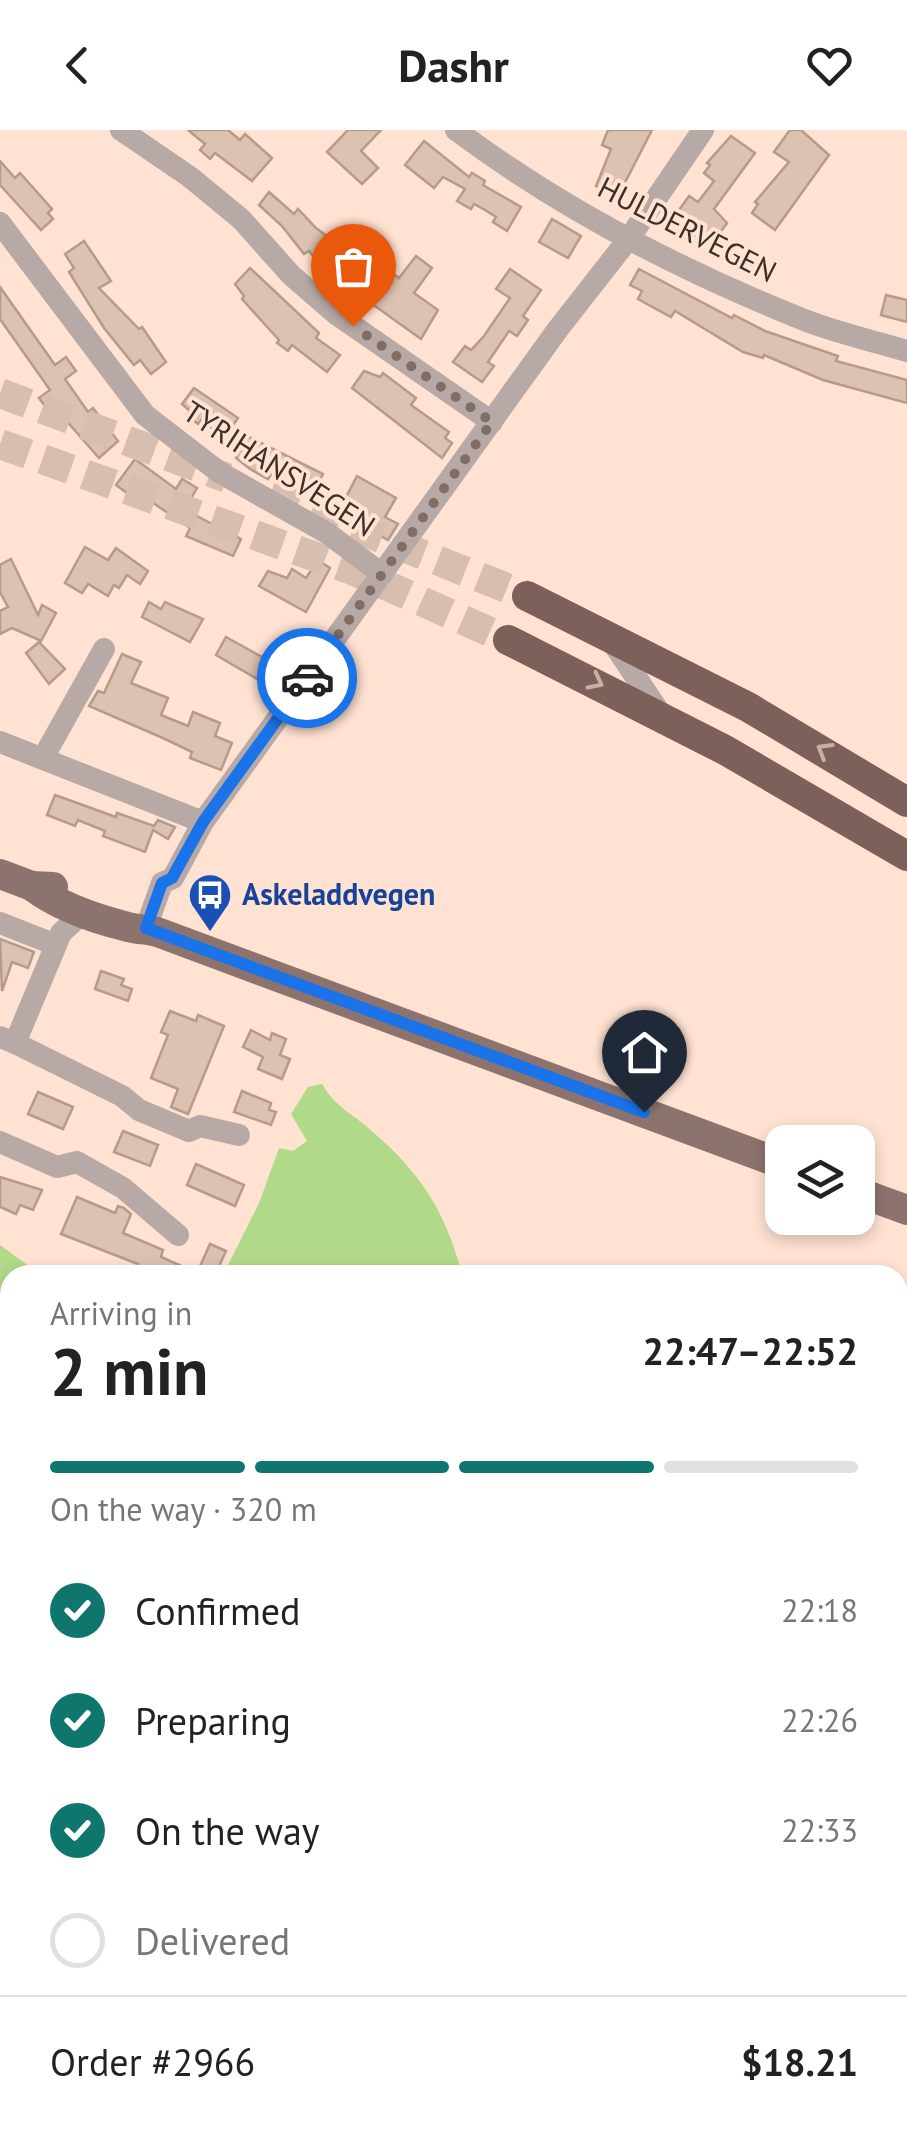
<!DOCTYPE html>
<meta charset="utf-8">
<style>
:root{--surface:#fff;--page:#f2f2f2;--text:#222;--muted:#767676;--line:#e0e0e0;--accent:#0f766e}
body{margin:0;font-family:"PT Sans",sans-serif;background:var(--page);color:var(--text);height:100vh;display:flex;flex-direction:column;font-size:38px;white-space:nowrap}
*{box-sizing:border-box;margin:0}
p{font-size:32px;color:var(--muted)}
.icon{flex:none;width:55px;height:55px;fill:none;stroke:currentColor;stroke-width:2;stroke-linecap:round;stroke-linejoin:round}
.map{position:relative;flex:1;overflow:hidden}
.sheet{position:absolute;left:0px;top:1135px;width:908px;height:882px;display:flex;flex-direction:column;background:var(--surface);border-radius:30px 30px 0 0;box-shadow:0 5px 15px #0003}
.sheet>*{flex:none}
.fabs{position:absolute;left:765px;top:995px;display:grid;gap:20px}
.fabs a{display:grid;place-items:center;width:110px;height:110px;border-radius:20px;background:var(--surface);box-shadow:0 5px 15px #0003;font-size:50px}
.pin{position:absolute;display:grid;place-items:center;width:85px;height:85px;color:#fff;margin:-102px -42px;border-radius:50% 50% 50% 0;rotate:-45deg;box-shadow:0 0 10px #0007}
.pin .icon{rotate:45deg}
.courier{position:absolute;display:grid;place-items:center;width:100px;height:100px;margin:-50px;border:8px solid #1a73e8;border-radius:50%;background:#fff;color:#222;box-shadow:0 2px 12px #0007}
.overview em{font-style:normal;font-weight:700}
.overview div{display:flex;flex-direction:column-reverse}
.overview{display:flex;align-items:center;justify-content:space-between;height:170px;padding:0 50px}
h1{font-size:65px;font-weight:700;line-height:75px}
.bar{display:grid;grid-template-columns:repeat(4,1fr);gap:15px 10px;align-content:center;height:120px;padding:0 50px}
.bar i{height:12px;border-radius:8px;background:var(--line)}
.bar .active{background:var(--accent)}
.bar p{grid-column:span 4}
.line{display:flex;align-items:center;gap:25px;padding:0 50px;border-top:2px solid var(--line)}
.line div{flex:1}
ol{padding:0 50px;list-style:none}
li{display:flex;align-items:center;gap:30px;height:110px}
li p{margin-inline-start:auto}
li .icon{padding:10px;border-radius:50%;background:var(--accent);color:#fff;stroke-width:4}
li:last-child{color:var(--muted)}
li i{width:55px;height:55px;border:5px solid var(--line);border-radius:50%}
header{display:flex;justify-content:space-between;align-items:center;height:130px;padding:0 50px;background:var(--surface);font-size:45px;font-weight:700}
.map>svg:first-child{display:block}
</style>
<header><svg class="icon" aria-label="back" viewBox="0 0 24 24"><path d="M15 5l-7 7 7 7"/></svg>Dashr<svg class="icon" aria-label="heart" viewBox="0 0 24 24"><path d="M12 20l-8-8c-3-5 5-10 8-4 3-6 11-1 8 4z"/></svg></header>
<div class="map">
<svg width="907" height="2016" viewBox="0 0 907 2016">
<rect width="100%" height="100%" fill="#ffe2d1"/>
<!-- green -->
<g fill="#b1da88">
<path d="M322,954C334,975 348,981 366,996C419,1041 445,1078 462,1145H223L259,1073L279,1018L293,1021L307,1011L291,984L308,957Z"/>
<polygon points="0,1115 41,1145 10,1145 10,1239 0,1230"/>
<polygon points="10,1442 10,1653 0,1660 0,1449"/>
<polygon points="0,1910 10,1921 10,2008 288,2008 287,2016 120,2016 115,2012 105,2016 0,2016"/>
</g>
<!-- building -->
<g fill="#dec2b1" stroke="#b59b8a" stroke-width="2.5">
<polygon points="188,0 228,0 240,10 245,4 272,28 252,51 215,23 210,29 200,20 205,14"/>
<polygon points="348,0 381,0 361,21 378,38 362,54 327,22"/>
<polygon points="608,0 652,0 618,66 596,56 611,19 602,15"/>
<polygon points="790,0 801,0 829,25 775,100 752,83 758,74 755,72 789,32 774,22"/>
<polygon points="731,6 755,23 714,79 727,93 710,116 672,90 689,66 698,72 714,51 704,43 710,35 707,33"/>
<polygon points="424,11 469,47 472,43 485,51 483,55 521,77 507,101 493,92 496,87 485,80 474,74 471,79 457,71 465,59 443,47 434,58 405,35"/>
<polygon points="0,31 15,48 20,43 52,79 48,83 53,89 41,100 0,55"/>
<polygon points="269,62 294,84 298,79 316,98 368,137 374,130 399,148 416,126 432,138 414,163 438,180 421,209 368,171 365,175 333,151 309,121 304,124 282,96 259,75"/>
<polygon points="552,89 581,106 568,128 539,112"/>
<polygon points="84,111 111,151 99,158 139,199 142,197 166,232 151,244 140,230 134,235 104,198 69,142 74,138 65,124"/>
<polygon points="250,138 319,203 316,208 340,225 327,242 292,215 288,221 277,213 279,210 242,169 244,166 235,154"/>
<polygon points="510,139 541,160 523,186 528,190 517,206 509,201 488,232 494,236 482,252 453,232 465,216 471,220 484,206 510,168 496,159"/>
<polygon points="639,139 732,188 734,185 765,201 838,226 836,231 907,250 907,273 823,250 764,225 763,228 743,222 675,181 671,187 638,169 642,161 630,155"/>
<polygon points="0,157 55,235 66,227 76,241 65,249 88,282 93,278 118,311 99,328 56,279 50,283 39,268 50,260 0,189"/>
<polygon points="886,165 907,170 907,192 881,185"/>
<polygon points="364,241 380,247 383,243 416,268 411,275 449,302 445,308 452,313 442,328 352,258"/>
<polygon points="194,258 238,288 231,298 323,344 312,364 272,343 268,349 250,339 236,328 240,320 201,290 198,294 187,285 190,281 182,274"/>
<polygon points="135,329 176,359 182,349 197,358 188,374 198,380 195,385 241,409 233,426 186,406 190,398 131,358 127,363 116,355"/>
<polygon points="357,346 396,368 385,387 398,394 388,410 346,387 352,375 344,371"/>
<polygon points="85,417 108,430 116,418 148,441 140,454 127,445 119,458 114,455 108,466 88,454 82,463 65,453"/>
<polygon points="11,429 38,485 42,475 56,483 41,511 12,498 0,504 0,481 8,477 0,462 0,435"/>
<polygon points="318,430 330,438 306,482 259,456 268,441 287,448 292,439 306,448"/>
<polygon points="149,472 161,479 165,472 203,489 190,512 142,487"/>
<polygon points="226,507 280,537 269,556 216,525"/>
<polygon points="39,512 65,539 49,554 26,523"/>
<polygon points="122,524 141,532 131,553 168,568 161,585 188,596 193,582 220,593 215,606 232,613 221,640 190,628 192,622 165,609 89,576 98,561 104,563"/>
<polygon points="55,665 116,687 117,683 154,696 158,690 175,697 168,709 153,700 145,722 103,706 105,701 78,690 75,696 47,685"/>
<polygon points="0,809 34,822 28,838 12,832 2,861"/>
<polygon points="101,841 124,849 121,855 132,859 128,871 95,859"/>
<polygon points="170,881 196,891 198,885 224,896 188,984 171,977 178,959 151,948 168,905 161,902"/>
<polygon points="251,900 270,910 272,903 286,909 280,925 290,929 282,949 258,939 263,927 243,917"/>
<polygon points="242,961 271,973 269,980 276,982 271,995 234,982"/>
<polygon points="38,962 73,977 63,999 28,984"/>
<polygon points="123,1001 158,1015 150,1036 114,1022"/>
<polygon points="196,1034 244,1055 235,1076 187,1055"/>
<polygon points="0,1047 42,1060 33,1080 20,1075 16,1084 0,1077"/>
<polygon points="77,1067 115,1083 118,1076 124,1078 131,1084 123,1103 163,1120 161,1127 197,1143 210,1114 226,1121 215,1145 133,1145 138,1134 61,1104"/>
</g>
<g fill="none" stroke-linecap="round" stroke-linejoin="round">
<!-- highway-tunnel -->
<g stroke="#d8beaf" stroke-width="30" stroke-dasharray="30 15" stroke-linecap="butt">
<polyline points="0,263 227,348"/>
<polyline points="0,314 352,440 508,510"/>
<polyline points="270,364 527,466"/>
</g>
<!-- minor -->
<g stroke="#b7a9a5" stroke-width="22">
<polyline points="121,0 190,47 241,89 291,145 336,184 492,292"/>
<path d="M456,0C559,77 678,139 797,187C832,202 871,210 907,221"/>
<polyline points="0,93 145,285 219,342 327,403 382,444"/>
<polyline points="611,510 662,586"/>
<polyline points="0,612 203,692"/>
<polyline points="43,628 104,519"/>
<polyline points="0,793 56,815"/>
<polyline points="146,798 162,753 173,748 203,692 558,199 630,107 703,0"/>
<polyline points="0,907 15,913 61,803 84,782"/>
<polyline points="15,913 122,966 139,980 189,1001 200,996 239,1005"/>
<polyline points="0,1012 57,1037 77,1032 123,1058 178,1105"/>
<polyline points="898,1455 907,1449"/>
</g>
<!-- major -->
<g stroke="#8c736d" stroke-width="30">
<polyline points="0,744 32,756 53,757"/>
<path d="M32,756C58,776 96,789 128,797C139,800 149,799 160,803L782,1034"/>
<polyline points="858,1062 907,1080"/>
</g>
<!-- highway -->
<g stroke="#7d6059" stroke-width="30">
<polyline points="527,466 748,577 907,672"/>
<polyline points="508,510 725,620 907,726"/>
</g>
</g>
<!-- one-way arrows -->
<defs><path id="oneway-chevron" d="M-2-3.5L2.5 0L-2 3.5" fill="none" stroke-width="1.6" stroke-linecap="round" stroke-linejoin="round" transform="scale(2.5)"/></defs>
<g stroke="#cbaea1">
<use href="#oneway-chevron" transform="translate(596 552) rotate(27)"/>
<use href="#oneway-chevron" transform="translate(824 620) rotate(-149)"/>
</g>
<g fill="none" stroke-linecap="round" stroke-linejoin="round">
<!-- done -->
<polyline stroke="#806e64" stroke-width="10" stroke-dasharray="0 18" points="307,548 492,292 353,196"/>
<!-- route -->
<polyline stroke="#1a73e8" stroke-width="12" points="307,548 203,692 172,748 162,753 146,798 644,982"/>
</g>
<!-- icons -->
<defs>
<g id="bus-pin" transform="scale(2.25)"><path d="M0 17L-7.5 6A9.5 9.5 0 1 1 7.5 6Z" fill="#1a4fb4" stroke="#ffe2d1"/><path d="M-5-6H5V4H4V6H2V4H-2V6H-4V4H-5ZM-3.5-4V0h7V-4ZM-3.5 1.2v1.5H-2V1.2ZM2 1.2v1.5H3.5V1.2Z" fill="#fff"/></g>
</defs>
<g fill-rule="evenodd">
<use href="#bus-pin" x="210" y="765"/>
</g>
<g text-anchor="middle" stroke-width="8" stroke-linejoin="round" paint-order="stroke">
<!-- street labels -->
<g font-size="30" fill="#3b3029" stroke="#ffe2d1">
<text transform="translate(687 100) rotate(27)" y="10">HULDERVEGEN</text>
<text transform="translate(279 339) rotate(33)" y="10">TYRIHANSVEGEN</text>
</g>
<!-- transit labels -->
<g font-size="30" font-weight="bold" fill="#164399" stroke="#ffe2d1" text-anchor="start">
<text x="242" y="775">Askeladdvegen</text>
</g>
</g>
</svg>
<div class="fabs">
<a><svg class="icon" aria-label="layers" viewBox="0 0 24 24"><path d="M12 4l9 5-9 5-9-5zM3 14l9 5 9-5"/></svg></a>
</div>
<div class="pin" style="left:353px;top:196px;background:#ea580c"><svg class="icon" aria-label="bag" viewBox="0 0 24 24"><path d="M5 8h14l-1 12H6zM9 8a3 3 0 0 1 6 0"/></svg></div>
<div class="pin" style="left:644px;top:982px;background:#1f2937"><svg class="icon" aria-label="home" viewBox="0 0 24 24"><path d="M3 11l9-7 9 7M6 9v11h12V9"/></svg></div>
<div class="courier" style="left:307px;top:548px"><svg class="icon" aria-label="car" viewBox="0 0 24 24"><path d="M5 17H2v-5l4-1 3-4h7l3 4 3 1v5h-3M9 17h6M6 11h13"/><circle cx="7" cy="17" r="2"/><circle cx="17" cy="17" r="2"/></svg></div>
<section class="sheet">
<div class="overview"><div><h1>2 min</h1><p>Arriving in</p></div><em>22:47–22:52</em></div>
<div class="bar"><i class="active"></i><i class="active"></i><i class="active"></i><i></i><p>On the way · 320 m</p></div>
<ol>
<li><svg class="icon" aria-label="check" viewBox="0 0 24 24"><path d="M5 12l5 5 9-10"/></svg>Confirmed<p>22:18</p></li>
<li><svg class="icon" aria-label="check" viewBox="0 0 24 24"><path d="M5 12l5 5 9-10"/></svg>Preparing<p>22:26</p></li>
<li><svg class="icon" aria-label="check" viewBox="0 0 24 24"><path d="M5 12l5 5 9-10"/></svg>On the way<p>22:33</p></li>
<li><i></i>Delivered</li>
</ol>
<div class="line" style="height:130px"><div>Order #2966</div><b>$18.21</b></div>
</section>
</div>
